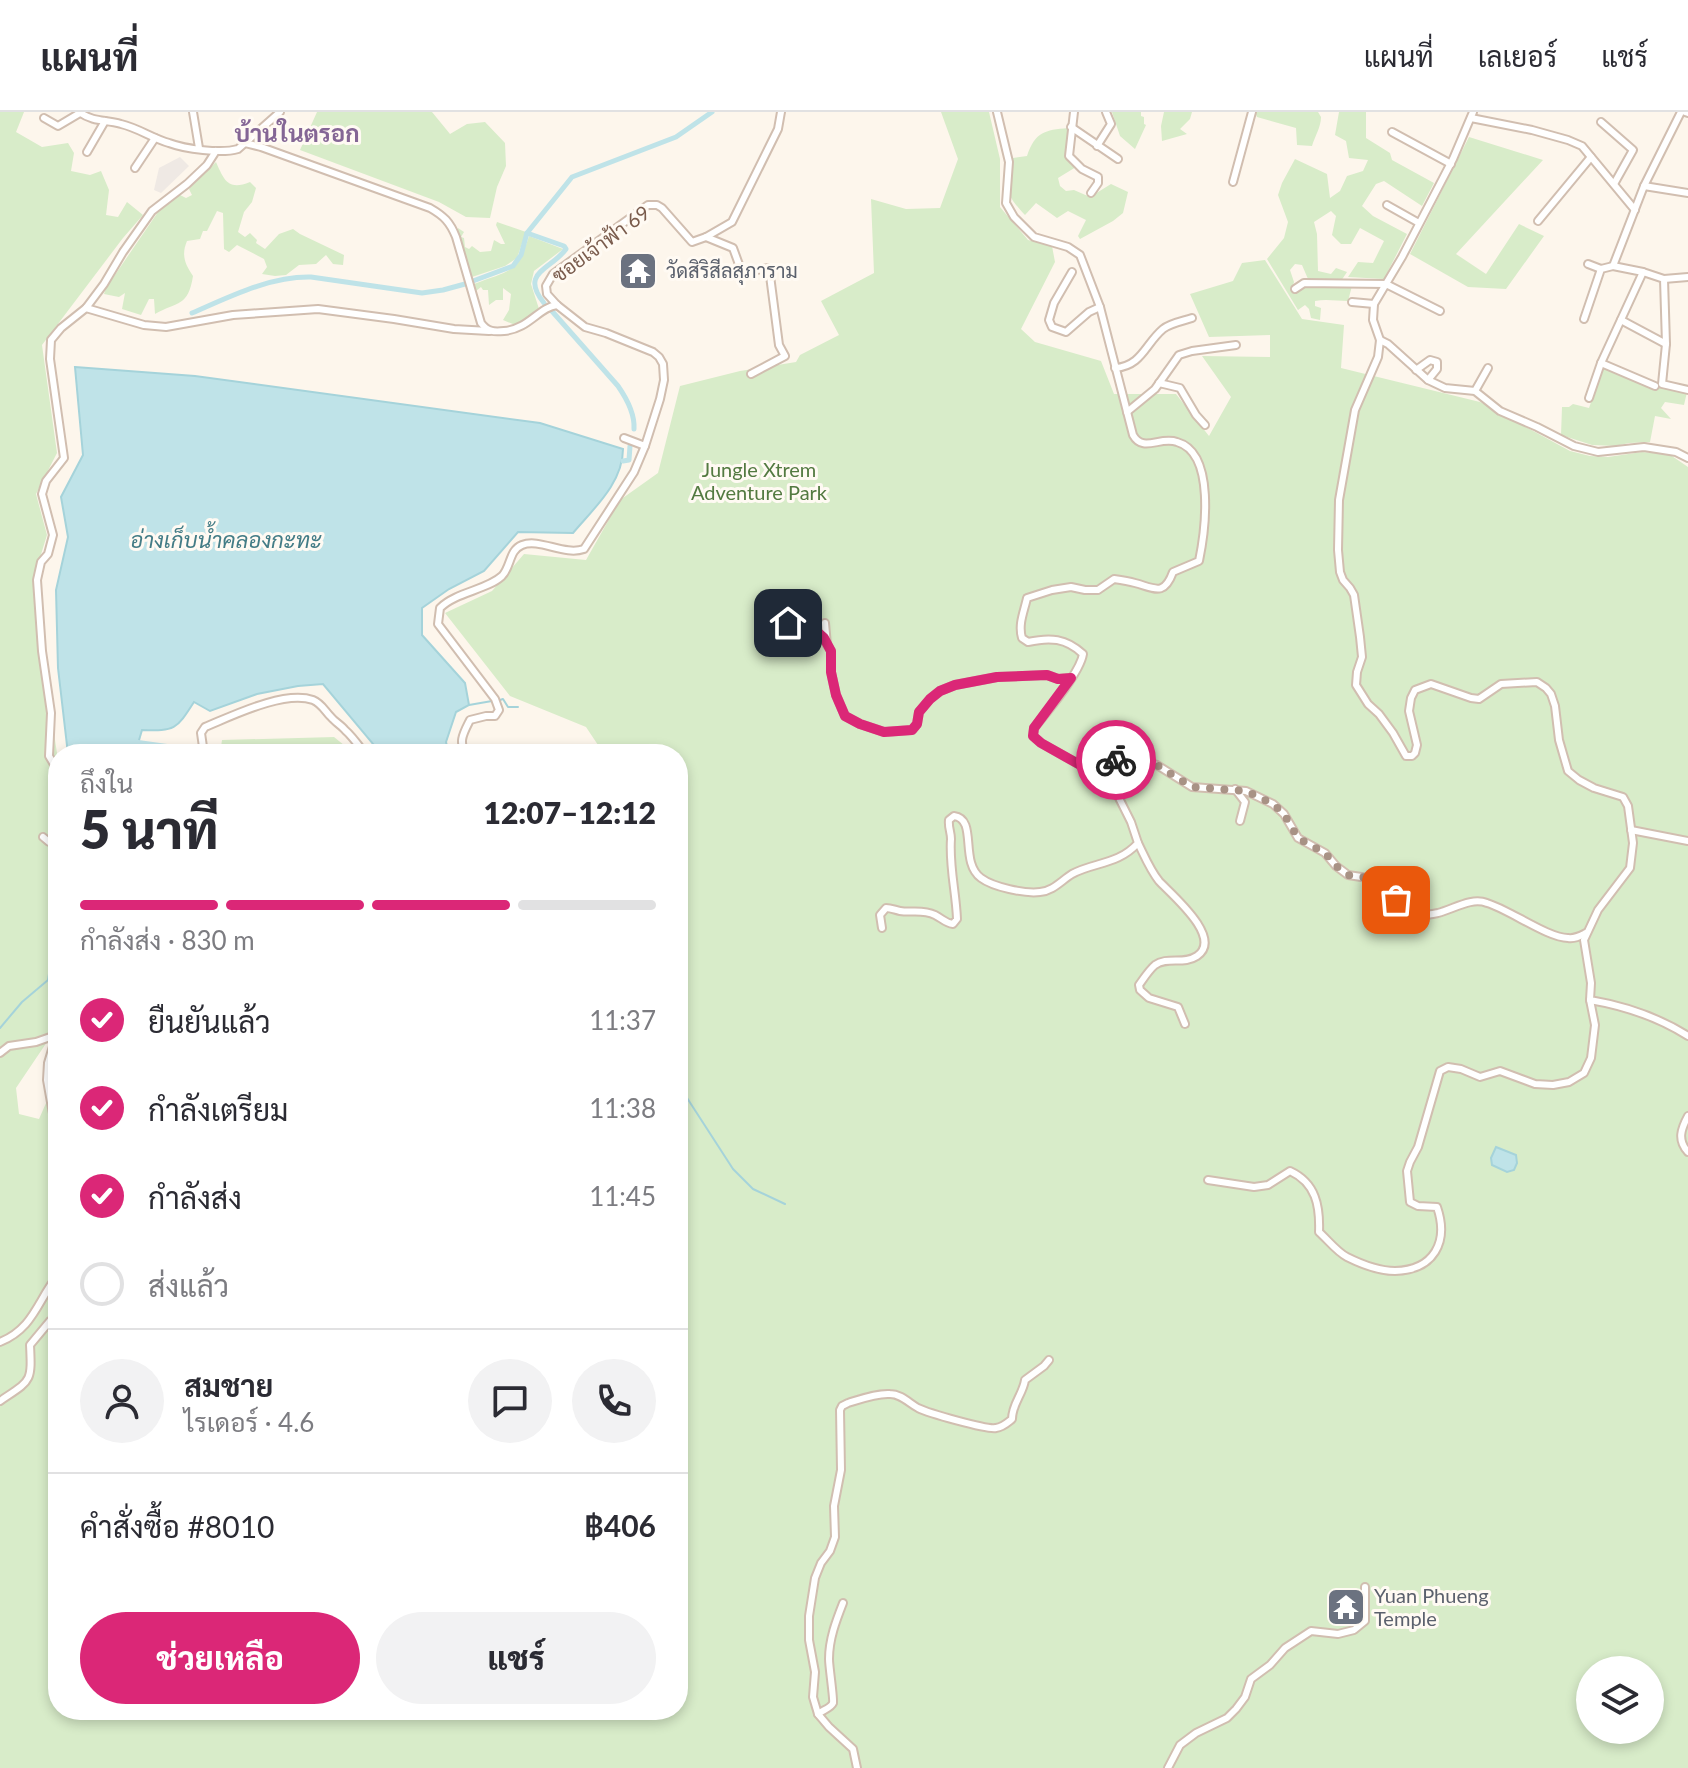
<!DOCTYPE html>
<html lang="th">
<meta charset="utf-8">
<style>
:root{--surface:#fff;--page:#f2f2f3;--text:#2b2b33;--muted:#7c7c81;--line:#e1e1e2;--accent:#db2777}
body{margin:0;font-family:Lato,Sarabun,sans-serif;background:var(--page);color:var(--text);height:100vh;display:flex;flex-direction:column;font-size:30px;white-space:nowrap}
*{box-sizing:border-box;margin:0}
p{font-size:26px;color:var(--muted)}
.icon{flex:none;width:44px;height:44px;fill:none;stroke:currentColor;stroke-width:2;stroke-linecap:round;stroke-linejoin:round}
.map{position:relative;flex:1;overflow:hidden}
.details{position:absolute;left:48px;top:632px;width:640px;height:976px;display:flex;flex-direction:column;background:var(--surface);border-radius:32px;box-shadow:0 4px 12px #0003}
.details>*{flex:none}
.fabs{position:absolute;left:1576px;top:1544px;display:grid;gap:16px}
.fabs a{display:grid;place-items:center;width:88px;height:88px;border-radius:50%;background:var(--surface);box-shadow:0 4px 12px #0003;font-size:40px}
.pin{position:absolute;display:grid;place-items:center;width:68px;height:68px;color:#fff;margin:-34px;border-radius:16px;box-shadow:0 4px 12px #0006}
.courier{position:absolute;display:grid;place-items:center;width:80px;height:80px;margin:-40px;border:6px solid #db2777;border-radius:50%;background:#fff;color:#222;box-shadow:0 2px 10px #0007}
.headline em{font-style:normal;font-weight:800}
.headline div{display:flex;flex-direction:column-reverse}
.headline{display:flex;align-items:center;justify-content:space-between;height:136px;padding:0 32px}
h1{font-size:52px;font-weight:800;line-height:60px}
.bar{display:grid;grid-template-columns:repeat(4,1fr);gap:12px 8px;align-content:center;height:96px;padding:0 32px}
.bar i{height:10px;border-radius:6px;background:var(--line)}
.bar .selected{background:var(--accent)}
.bar p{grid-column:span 4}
.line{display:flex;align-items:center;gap:20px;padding:0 32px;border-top:2px solid var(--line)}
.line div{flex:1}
.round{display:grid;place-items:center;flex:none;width:84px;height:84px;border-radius:42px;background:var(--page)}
ol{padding:0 32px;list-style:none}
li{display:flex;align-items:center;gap:24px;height:88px}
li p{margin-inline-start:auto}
li .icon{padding:8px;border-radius:50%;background:var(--accent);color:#fff;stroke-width:4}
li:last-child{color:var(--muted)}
li i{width:44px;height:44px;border:4px solid var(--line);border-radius:50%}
.cta{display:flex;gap:16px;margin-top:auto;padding:16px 32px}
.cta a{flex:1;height:92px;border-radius:48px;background:var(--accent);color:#fff;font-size:32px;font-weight:800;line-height:92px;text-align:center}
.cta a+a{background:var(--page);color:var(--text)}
header{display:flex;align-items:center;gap:48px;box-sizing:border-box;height:112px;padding:0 40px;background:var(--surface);border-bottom:2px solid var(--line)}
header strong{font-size:38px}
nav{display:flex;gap:44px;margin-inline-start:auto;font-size:28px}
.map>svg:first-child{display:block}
</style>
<header>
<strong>แผนที่</strong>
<nav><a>แผนที่</a><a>เลเยอร์</a><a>แชร์</a></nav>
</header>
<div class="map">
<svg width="1688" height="1656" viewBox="0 0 1688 1656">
<rect width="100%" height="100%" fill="#fdf6ec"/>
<!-- industrial -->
<polygon fill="#efe9e4" points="180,45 189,54 161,81 154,78 159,56"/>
<!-- green -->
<g fill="#d8ecc9" fill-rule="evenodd">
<path d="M0,0H24L16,20L42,35L68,31L74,41L71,59L90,63L101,59L109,78L106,103L118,105L127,90L143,103L123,126L42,233L57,341L36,382L47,423L34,465L37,507L58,648V894L47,930L16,976L19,1002L39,1007L58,964V1598H678V642H604L586,615L510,584L445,501L492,479L524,442L586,448L620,388L658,361L680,274L740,259L796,250L800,243L839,223L821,189L874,161L871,87L906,97L940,96L958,47L941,0H989L1000,47V95L1028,128L1052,134L1055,150L1021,217L1035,230L1101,249L1114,282H1176L1209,324L1231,285L1202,244L1270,245V223L1209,225L1190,182L1233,169L1242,151L1265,148L1302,207L1344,213L1341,256L1480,290L1570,339L1590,344L1608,345L1642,340L1669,342L1688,355V1656H0ZM1590,1558H1650V1618H1590Z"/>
<polygon points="317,0 432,0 450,22 467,12 485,10 505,31 506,54 497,75 490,106 466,105 439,90 300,38"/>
<polygon points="1112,0 1141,0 1141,4 1144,5 1144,12 1146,13 1135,37 1120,24"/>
<polygon points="1164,0 1192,0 1190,7 1180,17 1187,22 1162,29 1161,14"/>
<path d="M1255,0H1318L1321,5C1321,15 1315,24 1312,34L1297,33L1296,16L1257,5Z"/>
<path d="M1339,0H1366V26L1390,41L1392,48L1434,71L1422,94L1384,69L1376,72L1362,94L1373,104L1407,122L1384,167L1348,165L1358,150L1373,151L1384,129L1360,116L1351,132H1341L1332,123L1336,104L1331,99L1314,110L1317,122L1318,159L1331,162L1336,156L1347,160L1341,169L1308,167L1302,153L1295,152L1290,158L1294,170L1292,177L1296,181L1307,174H1352L1348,189C1337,189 1326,187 1315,189V194L1321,196L1320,208L1311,206L1309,197L1305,193L1298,198L1267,147L1284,126L1288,110L1278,83L1282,71L1295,47L1327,62L1330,86L1340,79L1347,64L1363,59L1368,48L1349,46L1346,29L1335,23Z"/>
<path d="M1068,16L1065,44L1076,55L1058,66L1060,74L1066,79L1074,78L1090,85L1111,72L1128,80L1123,101L1113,109L1080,127L1078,124L1086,108L1068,99L1057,106L1036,91L1025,103C1002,79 1008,76 1013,46L1027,44C1035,20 1045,18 1068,16Z"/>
<polygon points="1469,25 1543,48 1456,142 1486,162 1519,112 1544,124 1506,177 1468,175 1410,142"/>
<path d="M216,50C224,68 228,79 250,70L256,76L252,90L244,100L238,120L245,125L250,121L257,128L256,131L265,137L279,122L293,117L300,122L344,143L343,153L333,152L326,143L316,152L299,153L286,163L275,164L262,162L267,155L264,147L237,133L229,140L224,137L223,101L217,99L207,119H203L200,127L187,129C181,143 185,152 193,164C188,195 178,189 155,202L154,187H149L141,203L122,197L125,181L119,185L104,182L106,176L158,100L180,83L186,86L192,83L189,77Z"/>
<polygon points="497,110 526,120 517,146 505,154 472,165 458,125 458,116 464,120 461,125 464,126 465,135 469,137 472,134 480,140 491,139 494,128 501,132 505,132 496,113"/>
<path d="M529,124L563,137L534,159L531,172L539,197L522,210L515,213L503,208L509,198L511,182L503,176V188H496L489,193L488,178H483L481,175L476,179L474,172C509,158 517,163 529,124Z"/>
<polygon points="1603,256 1654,277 1660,275 1687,280 1684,293 1665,290 1661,296 1671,307 1655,304 1650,330 1629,331 1615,334 1592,333 1561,323 1562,295 1569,295 1573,292 1589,296"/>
<polygon points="334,625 355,642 220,642 222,628"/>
</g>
<!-- water -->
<g fill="#bfe3e8" stroke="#a5d3da" stroke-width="2">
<path d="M75,255L195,264L540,311L623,337C623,371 593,397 573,421L518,420L484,459L449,477L422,496V523L465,571L469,593L456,600L446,630L449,642H380L374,633L323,572L298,574L257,582L210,599L194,590C176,618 175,619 142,618L135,642H68L58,556L56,478L68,425L61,385L83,343Z"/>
<polygon points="1496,1035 1516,1043 1517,1051 1514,1058 1507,1060 1492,1053 1491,1046"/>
</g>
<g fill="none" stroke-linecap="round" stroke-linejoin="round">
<!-- stream -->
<g stroke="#a5d3da" stroke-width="2">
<polyline points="500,588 503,587 508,595 518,595"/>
<polyline points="469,593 492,589"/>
<polyline points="0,916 22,890 48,868 54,830 58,821"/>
<polyline points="678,972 733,1057 753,1077 785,1092"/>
</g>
<!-- canal -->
<g stroke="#bfe3e8" stroke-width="5">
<path d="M527,121L564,134L566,137C551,158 519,160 544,191"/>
<polyline points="473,169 513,154 521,143 527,121 572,65 676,25 712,0"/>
<path d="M551,198L618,274C627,287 635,302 634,317"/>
<path d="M192,201C229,185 270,164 311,165L422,181L443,178L465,172"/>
<polyline points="623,349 629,348 630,334"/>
</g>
<!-- river -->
<polyline stroke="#bfe3e8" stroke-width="8" points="138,632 188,639 188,642"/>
<!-- minor casing -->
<g stroke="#d1beb0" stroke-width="10">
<g id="minor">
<path d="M79,0C95,11 105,7 121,12C138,16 152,26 169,31C185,37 221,42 238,37L280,0"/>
<polyline points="193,0 199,36"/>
<polyline points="1074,0 1069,44 1082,57 1098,65 1098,71 1091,81"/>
<path d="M1473,0L1453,47L1402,145L1374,192L1373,208L1380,228L1378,245L1355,298L1339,388L1338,438L1340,460L1343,468L1350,476L1354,483L1360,525L1362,545L1357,560L1356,573L1368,592L1379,602L1393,621L1406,644H1412L1415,641L1417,633L1409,599L1411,586L1415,578L1431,572L1471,586L1479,587L1501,572L1537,570L1546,576L1551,582L1555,594L1559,628L1568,659L1579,668L1594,676L1623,685L1628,694L1633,731L1630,756L1598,798L1584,828L1591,871L1590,888C1625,894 1658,905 1688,924"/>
<polyline points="1685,0 1688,1"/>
<polyline points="44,6 58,14 80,1"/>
<polyline points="1471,6 1532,18 1568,28 1582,34 1635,98"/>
<polyline points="1601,10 1633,38 1614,72"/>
<polyline points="1071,15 1118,47"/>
<polyline points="1392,20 1451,52"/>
<path d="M245,31L261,35L430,96C444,104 450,110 456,125L481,211C488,220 494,220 504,219C529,217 539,195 557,193"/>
<polyline points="1097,34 1111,12 1106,0"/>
<polyline points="87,40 105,9"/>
<polyline points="135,56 155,26"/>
<polyline points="1233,70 1252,0"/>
<polyline points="1644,74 1688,81"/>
<polyline points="1387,93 1419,111"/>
<polyline points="1538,109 1591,45"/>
<polyline points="706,125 733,136 741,158 744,160 769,156 779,233 785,244 751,262"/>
<polyline points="1588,152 1601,157"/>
<polyline points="1072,160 1054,191 1049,208 1052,215 1066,220 1089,200 1100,195"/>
<polyline points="1643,160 1664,167 1666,232 1662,272 1688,278"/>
<polyline points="1664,167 1688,165"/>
<polyline points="1295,177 1304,171 1386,172 1440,199"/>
<polyline points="1352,190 1374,192"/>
<polyline points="86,196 144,213 166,215 233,203 318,197 394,207 454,217 489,219"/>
<polyline points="1584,207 1601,157 1613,154"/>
<polyline points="1621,208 1666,232"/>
<polyline points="1380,228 1388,232 1428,268 1445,276 1475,279 1500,299 1537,315 1574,334 1598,340 1644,335 1676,340 1688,346"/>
<polyline points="1601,251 1655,274"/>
<path d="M1115,256C1142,254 1145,232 1163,217C1170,211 1183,209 1192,206"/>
<polyline points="1416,258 1430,248 1437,250 1437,257 1428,268"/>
<polyline points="1159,271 1180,276 1196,303 1205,313"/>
<polyline points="1475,279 1488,256"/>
<polyline points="1589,286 1601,251 1643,160 1613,154 1644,74 1681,0"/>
<polyline points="1127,300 1155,277 1179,243 1192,239 1236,233"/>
<polyline points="624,326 645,334"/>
<path d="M788,511C803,513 817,515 826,530"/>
<polyline points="825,511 827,533 831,539 831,560 836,583 845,604 860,612 884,620 912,618 917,612 919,600 930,587 940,579 955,573 997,565 1047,563 1058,567 1071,566"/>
<path d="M204,642L201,621L205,615C232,604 284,578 313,588C321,591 325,599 331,605C335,610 341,613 345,618C353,625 359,634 365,642"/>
<path d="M467,642C457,631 464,620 470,608L486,604H495L499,598L495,587L438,512L440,496C456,480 487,478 502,464C511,455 509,438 522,433C540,426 564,444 584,437L634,360L645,334L660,287L664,268L663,252L659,245L653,240L606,221L585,215L557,193L547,182L546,174L553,162L648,93H657L662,96L692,130L706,125L732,110L778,17L781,0"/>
<path d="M1082,654L1095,649L1111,647L1143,650L1157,653L1192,675L1246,679L1273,692L1284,702L1298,726L1325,741L1336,754L1348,763L1368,766L1387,764L1394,767C1396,782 1394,794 1407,805C1417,804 1428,803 1438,801C1454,797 1471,785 1487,791C1510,798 1548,826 1568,826C1575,827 1580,824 1586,821"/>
<polyline points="58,659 49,644 51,601 42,539 37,468 41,450 48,442 53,423 42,382 46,369 64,346 50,247 51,228 61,216 86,196 104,172 123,140 152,99 187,72 207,53 216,39"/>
<polyline points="1235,677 1245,690 1240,709"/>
<polyline points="57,699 58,699"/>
<polyline points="1631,718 1688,729"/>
<polyline points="43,725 49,730 58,717"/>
<path d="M1138,731C1144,743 1150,758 1159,769C1171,782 1224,826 1197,844C1184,853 1167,844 1155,853C1149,858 1144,866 1139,873L1140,878L1149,886L1178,895L1185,912"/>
<path d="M882,816L880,803L886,796C891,796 895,798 900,799C911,801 923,797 935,803C943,807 945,811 953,812L957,807C956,780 949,754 951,727C951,720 948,715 949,708L954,704C978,707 959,750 981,766C993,775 1025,782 1040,780C1053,779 1061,769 1072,762C1094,750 1118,753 1138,731L1131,710L1118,684L1093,665L1082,654L1041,631L1033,624L1034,616C1047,600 1080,561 1083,542C1066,526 1050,525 1028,530L1022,526C1018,512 1024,500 1027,486L1052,478L1071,475L1085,478H1098L1114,467C1121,468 1128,469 1135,471C1154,476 1164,485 1173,460L1199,449C1205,420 1216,341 1177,330C1160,324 1143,341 1133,323L1100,195L1080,143L1068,135L1034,125L1014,105L1006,91L1009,50L997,0"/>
<polyline points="58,918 48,951 47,968 58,1030"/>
<polyline points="0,941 9,934 36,930 56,923"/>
<path d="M1688,1004C1681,1017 1677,1028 1688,1040"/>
<path d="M1208,1068L1254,1075L1268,1073L1290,1059C1316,1071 1320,1094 1319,1120C1328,1128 1337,1140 1347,1145C1361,1152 1380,1159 1395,1159C1434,1158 1449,1130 1437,1095L1418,1094L1410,1090L1407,1059L1410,1050L1418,1035L1440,959L1448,955L1461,957L1480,965L1500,959L1535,972L1553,973L1569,970L1584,961L1591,946L1595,913L1590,888"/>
<path d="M0,1230C34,1216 37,1189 58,1163"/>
<path d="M0,1289C31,1268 32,1271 30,1233L50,1209L58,1203"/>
<path d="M818,1602C823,1598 831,1596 833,1591C834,1587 829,1555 829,1547C829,1527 836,1509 843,1491"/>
<path d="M857,1656L853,1637L829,1615L818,1602L813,1585L815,1560L809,1528V1504L815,1466L821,1451L830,1439L835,1425L834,1394L841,1358L840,1298L842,1294L848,1291C861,1287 877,1281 890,1282C901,1282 909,1291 918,1296C928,1301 987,1318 996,1316C1003,1315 1007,1311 1012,1307C1012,1292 1023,1282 1025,1268L1044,1254L1049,1248"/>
<polyline points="1168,1656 1180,1633 1196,1621 1227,1606 1236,1597 1245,1585 1251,1567 1270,1553 1285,1536 1311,1519 1338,1522 1354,1518 1365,1509 1365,1475"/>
</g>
</g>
<!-- minor -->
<use href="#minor" stroke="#fff" stroke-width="6"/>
</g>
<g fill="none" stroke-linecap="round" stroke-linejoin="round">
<!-- done -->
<polyline stroke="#a89285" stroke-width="8" stroke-dasharray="0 14.4" points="1116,648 1143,650 1157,653 1192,675 1246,679 1273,692 1284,702 1298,726 1325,741 1336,754 1348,763 1368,766 1387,764 1394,767 1396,788"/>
<!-- route -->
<polyline stroke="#db2777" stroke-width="10" points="788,511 814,517 824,526 831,539 831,560 836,583 845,604 860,612 884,620 912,618 917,612 919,600 930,587 940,579 955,573 997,565 1047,563 1058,567 1071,566 1034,616 1033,624 1041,631 1082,654 1095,649 1116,648"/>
</g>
<!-- icons -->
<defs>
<g id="temple-square" transform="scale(2)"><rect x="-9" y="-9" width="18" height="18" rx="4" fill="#6b7280" stroke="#fffaf3"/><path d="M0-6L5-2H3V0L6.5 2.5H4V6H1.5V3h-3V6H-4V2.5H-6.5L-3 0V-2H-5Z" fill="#fff"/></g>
</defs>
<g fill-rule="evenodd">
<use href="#temple-square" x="638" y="159"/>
<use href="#temple-square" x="1346" y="1495"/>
</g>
<g text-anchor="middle" stroke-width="6" stroke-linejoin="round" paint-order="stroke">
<!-- street labels -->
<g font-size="20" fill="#7a5c4d" stroke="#fffaf3">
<text transform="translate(601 132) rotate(-36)" y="7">ซอยเจ้าฟ้า 69</text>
</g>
<!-- worship labels -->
<g font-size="20" fill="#5b616d" stroke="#fffaf3" text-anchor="start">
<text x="666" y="166">วัดสิริสีลสุภาราม</text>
<text x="1374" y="1491">Yuan Phueng<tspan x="1374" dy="23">Temple</tspan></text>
</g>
<!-- park labels -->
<g font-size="20" fill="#537a41" stroke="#fffaf3">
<text x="759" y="365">Jungle Xtrem<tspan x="759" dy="23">Adventure Park</tspan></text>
</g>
<!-- water labels -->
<g font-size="22" font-style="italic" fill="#437c86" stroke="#fffaf3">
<text x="226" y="436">อ่างเก็บน้ำคลองกะทะ</text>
</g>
<!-- quarter labels -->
<g font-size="24" font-weight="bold" fill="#846695" stroke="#fffaf3">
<text x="297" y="30">บ้านในตรอก</text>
</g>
</g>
</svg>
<div class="fabs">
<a><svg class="icon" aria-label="layers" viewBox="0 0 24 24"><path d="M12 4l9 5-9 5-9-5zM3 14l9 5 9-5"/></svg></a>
</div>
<div class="pin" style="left:1396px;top:788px;background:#ea580c"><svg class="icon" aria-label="bag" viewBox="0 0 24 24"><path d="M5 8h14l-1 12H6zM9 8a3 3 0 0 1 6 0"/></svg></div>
<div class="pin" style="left:788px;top:511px;background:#1f2937"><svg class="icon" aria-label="home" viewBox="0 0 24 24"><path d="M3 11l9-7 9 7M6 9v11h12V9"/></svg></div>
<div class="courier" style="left:1116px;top:648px"><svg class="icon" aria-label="bike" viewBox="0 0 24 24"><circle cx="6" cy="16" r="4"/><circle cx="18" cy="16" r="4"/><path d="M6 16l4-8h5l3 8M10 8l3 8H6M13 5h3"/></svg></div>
<section class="details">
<div class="headline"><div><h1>5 นาที</h1><p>ถึงใน</p></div><em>12:07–12:12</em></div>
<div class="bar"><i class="selected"></i><i class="selected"></i><i class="selected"></i><i></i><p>กำลังส่ง · 830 m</p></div>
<ol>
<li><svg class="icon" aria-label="check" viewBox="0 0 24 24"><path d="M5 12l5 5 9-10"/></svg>ยืนยันแล้ว<p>11:37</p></li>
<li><svg class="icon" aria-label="check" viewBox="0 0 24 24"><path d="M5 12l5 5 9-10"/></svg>กำลังเตรียม<p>11:38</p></li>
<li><svg class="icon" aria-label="check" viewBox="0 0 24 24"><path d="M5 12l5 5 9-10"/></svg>กำลังส่ง<p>11:45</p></li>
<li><i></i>ส่งแล้ว</li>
</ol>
<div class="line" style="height:144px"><a class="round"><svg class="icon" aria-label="person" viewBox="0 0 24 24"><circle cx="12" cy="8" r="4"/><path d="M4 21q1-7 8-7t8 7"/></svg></a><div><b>สมชาย</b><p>ไรเดอร์ · 4.6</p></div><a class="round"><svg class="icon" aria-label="chat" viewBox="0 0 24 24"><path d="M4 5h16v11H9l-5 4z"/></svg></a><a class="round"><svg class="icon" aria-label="phone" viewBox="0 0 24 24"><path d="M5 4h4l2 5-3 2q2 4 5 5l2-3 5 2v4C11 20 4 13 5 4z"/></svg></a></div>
<div class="line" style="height:104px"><div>คำสั่งซื้อ #8010</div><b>฿406</b></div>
<div class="cta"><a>ช่วยเหลือ</a><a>แชร์</a></div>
</section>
</div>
